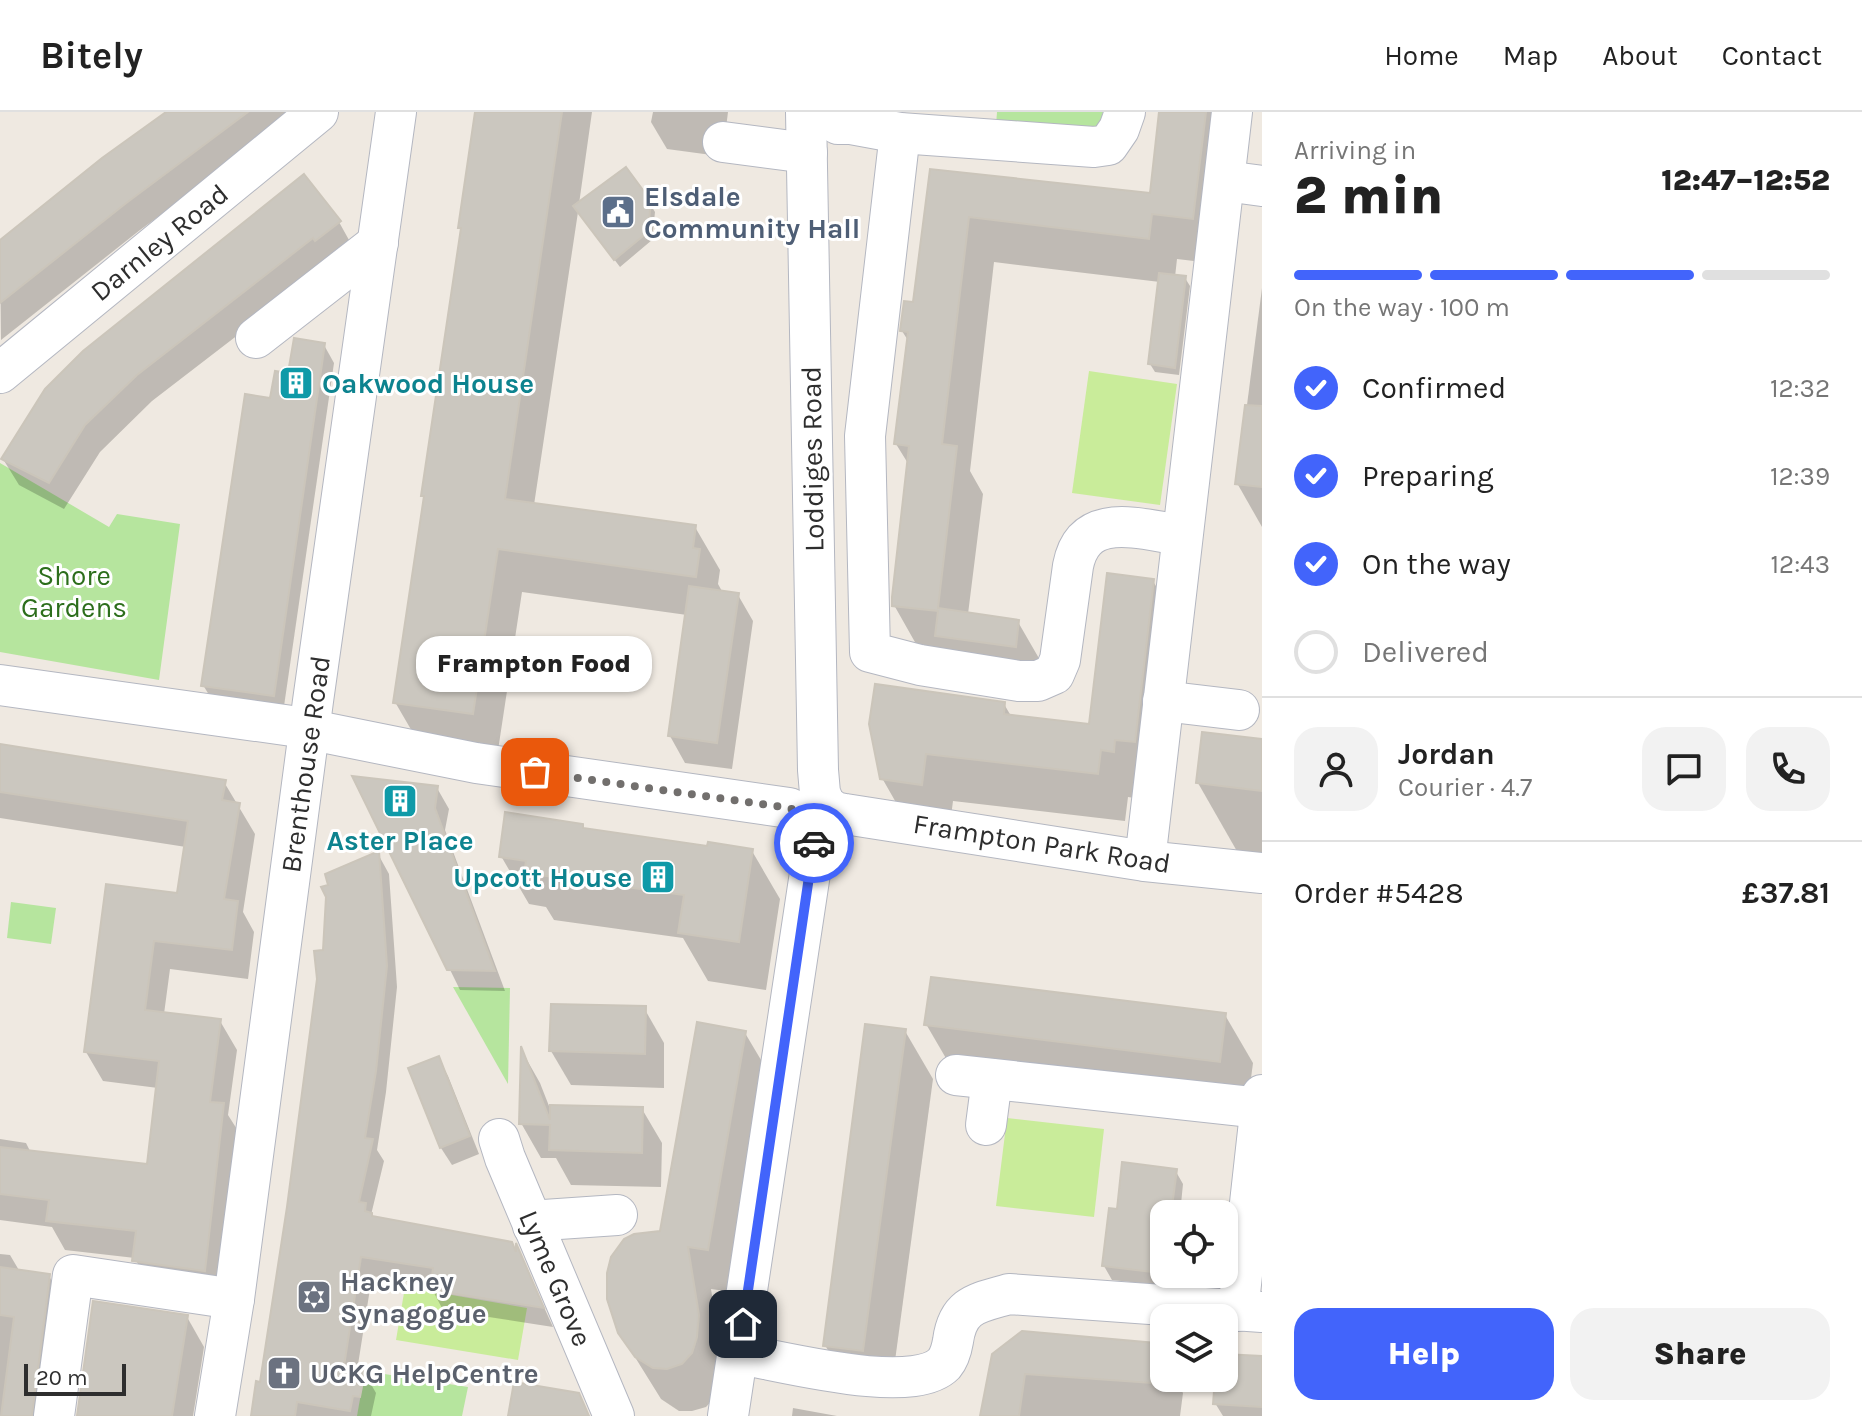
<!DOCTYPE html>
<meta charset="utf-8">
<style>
:root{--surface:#fff;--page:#f2f2f2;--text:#222;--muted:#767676;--line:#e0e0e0;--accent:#4264fb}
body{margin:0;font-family:Karla,sans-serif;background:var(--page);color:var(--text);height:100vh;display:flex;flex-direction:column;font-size:30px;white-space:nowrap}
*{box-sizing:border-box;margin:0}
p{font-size:26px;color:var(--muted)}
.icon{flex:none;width:44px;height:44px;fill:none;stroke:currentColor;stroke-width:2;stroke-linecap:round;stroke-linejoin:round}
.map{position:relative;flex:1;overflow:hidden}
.details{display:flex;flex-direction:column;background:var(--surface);width:600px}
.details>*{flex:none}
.controls{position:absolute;left:1150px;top:1088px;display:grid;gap:16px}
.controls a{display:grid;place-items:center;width:88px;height:88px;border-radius:16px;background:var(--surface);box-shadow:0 2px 6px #0004;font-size:40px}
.scale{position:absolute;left:24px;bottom:20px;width:102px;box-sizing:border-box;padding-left:8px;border:4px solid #2e2e2e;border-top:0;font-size:22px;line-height:28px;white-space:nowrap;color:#2e2e2e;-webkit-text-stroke:6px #fff;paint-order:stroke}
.pin{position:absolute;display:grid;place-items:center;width:68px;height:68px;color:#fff;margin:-34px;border-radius:16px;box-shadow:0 4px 12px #0006}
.courier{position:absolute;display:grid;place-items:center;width:80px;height:80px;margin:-40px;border:6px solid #4264fb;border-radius:50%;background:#fff;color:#222;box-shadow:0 2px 10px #0007}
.bubble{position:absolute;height:56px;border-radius:24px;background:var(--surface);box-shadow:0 2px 6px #0004;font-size:26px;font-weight:800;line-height:56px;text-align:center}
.summary em{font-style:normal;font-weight:800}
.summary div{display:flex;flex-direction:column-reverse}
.summary{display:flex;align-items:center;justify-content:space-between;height:136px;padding:0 32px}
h1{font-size:52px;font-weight:800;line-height:60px}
.bar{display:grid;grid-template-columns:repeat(4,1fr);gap:12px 8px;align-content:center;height:96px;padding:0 32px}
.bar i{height:10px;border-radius:6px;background:var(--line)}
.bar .selected{background:var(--accent)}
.bar p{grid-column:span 4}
.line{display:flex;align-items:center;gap:20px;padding:0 32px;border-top:2px solid var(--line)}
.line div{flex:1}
.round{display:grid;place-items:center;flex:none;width:84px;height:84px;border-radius:24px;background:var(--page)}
ol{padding:0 32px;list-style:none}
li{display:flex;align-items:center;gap:24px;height:88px}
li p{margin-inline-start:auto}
li .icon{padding:8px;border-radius:50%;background:var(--accent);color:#fff;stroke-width:4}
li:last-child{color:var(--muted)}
li i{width:44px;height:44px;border:4px solid var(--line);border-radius:50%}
.cta{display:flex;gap:16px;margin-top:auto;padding:16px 32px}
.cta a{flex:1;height:92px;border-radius:24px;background:var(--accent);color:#fff;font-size:32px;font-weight:800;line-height:92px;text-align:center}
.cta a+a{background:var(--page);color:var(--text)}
header{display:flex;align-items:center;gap:48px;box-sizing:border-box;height:112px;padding:0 40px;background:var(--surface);border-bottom:2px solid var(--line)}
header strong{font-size:38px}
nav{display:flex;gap:44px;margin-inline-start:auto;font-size:28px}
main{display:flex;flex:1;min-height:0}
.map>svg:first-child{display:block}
</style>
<header>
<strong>Bitely</strong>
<nav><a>Home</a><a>Map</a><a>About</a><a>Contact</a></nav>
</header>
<main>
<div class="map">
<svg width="1262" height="1304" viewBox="0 0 1262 1304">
<rect width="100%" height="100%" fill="#efe9e1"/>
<!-- green -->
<g fill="#b6e59e">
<polygon points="997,0 1103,0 1098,19 996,14"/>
<polygon points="0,351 109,415 117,402 180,412 159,568 0,540"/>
<polygon points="11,790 56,796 51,832 7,826"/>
<polygon points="453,875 510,876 508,972"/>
<polygon points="365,1259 468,1275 462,1304 357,1304"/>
</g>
<!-- pitch -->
<g fill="#c9ec9a">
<polygon points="1089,259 1177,272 1160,393 1072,381"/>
<polygon points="1007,1006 1104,1017 1094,1105 996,1094"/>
<polygon points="405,1175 527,1196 518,1248 396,1228"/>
</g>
<!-- shadow -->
<g fill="#0003">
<polygon points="170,0 301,0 140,118 1,228 0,131"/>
<polygon points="478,0 592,0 579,92 649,90 655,100 652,128 620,155 578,100 534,393 695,415 720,458 718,472 723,481 738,483 753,509 732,657 685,651 670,624 687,503 522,480 497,645 420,633 395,590"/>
<polygon points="653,0 728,0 723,40 719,44 667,37 651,10"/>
<polygon points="1161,0 1237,0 1219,152 1177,147 1175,165 1185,166 1190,174 1179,263 1155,260 1150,252 1160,170 994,150 970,359 983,382 968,502 1018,510 1044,555 920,539 894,493 909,353 896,332 909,230 902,219 915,192 931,59 1151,84"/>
<polygon points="339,110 354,137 330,152 152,289 100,340 64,397 19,373 3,347 46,278"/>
<polygon points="1262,176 1262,415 1237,371"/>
<polygon points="324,233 334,251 283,601 214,591 203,573 272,288 290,263"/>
<polygon points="1153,469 1181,517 1141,687 1128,685 1125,709 953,689 949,720 910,715 882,666 1004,592 1011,604 1091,614"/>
<polygon points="1262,629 1262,743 1238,741 1198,671"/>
<polygon points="0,634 224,670 255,722 243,800 254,820 248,867 170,857 164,902 220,909 237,938 228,1003 240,1022 221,1188 151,1178 135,1146 65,1138 52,1115 0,1108 0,1027 26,1031 31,1041 149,1055 158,976 103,969 86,940 178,783 186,735 0,706"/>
<polygon points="356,666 437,676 449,697 445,718 505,879 460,878"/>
<polygon points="582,713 585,718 709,737 752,739 780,787 766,878 708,869 683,826 554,808 546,795 529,792 501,744"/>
<polygon points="378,742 389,762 397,875 386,980 377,1038 384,1049 371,1103 373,1107 518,1144 518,1138 553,1215 443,1198 432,1177 432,1174 372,1164 357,1259 364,1260 376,1281 371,1304 252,1304 262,1272 325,840"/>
<polygon points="644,896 664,931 664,976 571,973 551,939"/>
<polygon points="1225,903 1253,951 1247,997 954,960 926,912"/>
<polygon points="905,919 933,967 890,1286 853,1282 825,1233"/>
<polygon points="745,921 770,963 732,1180 711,1177 722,1247 716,1284 706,1295 692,1299 679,1299 661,1287 620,1221"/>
<polygon points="523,941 540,971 549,994 642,997 662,1031 661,1075 571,1073 556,1046 541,1046 521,1011"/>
<polygon points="438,946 448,964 479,1042 452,1053 441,1036 411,957"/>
<polygon points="1175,1058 1183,1072 1180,1102 1164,1102 1164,1151 1162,1150 1159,1173 1112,1168 1104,1154 1118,1100"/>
<polygon points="0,1142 10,1143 20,1160 49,1164 66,1193 51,1304 0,1304"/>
<polygon points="187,1205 204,1235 193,1304 79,1304"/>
<polygon points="1155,1233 1164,1248 1164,1266 1174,1266 1183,1281 1180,1304 982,1304 994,1243"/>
<polygon points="1224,1244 1262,1246 1262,1304 1223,1304 1215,1291 1217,1266 1224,1266"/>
<polygon points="793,1296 837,1304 792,1304"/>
</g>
<!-- building -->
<g fill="#cbc7bf" stroke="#cbc5ba" stroke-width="2">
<polygon points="166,0 248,0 125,92 0,191 0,128 102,46"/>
<polygon points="475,0 562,0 505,387 696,413 693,436 700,437 696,465 498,437 473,602 393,591 424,384 421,384 461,116 458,116"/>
<polygon points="1159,0 1206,0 1193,107 1152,102 1149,127 969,105 942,332 957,334 938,496 1019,508 1016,535 935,524 938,499 892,494 892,485 909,334 894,332 908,220 900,219 904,189 913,190 930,57 1150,81"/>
<polygon points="626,55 651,89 648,120 614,148 573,94"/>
<polygon points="304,62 341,109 315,129 313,126 137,263 85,313 49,371 1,347 45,277 83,239"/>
<polygon points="1159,161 1186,164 1175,256 1148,252"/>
<polygon points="294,226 325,231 274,584 201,574 245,282 270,286 275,259 288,261"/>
<polygon points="1245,293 1262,294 1262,375 1235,372"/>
<polygon points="1107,461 1154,467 1135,630 1115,628 1114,640 1101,638 1098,662 926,642 922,673 880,667 869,612 875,572 1005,590 1004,602 1089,612"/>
<polygon points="689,474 739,481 717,631 668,624"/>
<polygon points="1202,620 1262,627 1262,679 1196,671"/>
<polygon points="0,632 226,668 222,688 240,691 224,787 238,789 232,838 154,829 145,898 221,907 210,990 224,991 205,1159 132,1149 136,1119 46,1109 49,1088 0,1082 0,1035 147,1052 159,949 84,940 106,772 177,781 188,709 0,680"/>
<polygon points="352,664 438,674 435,696 495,859 447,858"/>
<polygon points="505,700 583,712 583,716 707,734 708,730 753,737 739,830 678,821 684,783 524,761 526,749 499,745"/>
<polygon points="379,739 387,854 376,959 365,1026 373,1027 359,1090 366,1091 365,1099 372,1101 372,1104 512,1130 516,1140 516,1131 544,1196 430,1178 433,1156 361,1145 344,1254 365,1259 360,1285 353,1284 350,1299 297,1290 295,1304 251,1304 256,1269 260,1270 287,1095 317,867 314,839 323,838 326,785 321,775 328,773 325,762"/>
<polygon points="931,865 1226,901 1220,950 924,913"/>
<polygon points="551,892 646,894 645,942 549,939"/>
<polygon points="697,910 746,919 708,1138 688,1135 699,1203 697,1225 692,1241 682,1252 667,1257 653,1256 635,1245 618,1221 607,1187 607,1161 611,1145 624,1127 634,1122 660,1119"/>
<polygon points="865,912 906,917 863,1239 823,1234"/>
<polygon points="521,934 550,1008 550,993 643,995 642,1041 549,1038 550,1013 519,1012"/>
<polygon points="439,944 470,1024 440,1036 408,956"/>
<polygon points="1122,1050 1177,1057 1171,1102 1164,1102 1164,1138 1155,1137 1152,1160 1102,1154 1109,1096 1117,1097"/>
<polygon points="0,1155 50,1162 32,1304 1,1304 14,1205 0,1203"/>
<polygon points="93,1189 188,1203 172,1304 77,1304"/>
<polygon points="1022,1219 1156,1231 1152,1271 1025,1262 1019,1304 980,1304 992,1242"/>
<polygon points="1224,1242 1262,1244 1262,1295 1213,1292 1215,1266 1224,1266"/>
<polygon points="514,1270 579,1281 589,1304 508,1304"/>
</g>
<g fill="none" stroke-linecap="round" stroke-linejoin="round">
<!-- minor casing -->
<g stroke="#b4b7c1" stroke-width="42">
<g id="minor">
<polyline points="806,0 818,658 820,681 825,693 835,700 845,702 1145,749 1262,761"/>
<polyline points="838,12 851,12 900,21 1094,35 1108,33 1119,17 1125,0"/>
<path d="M900,21L865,324L870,540L920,553L1019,569H1038L1054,562L1060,548L1073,454C1084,397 1141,418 1182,423"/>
<polyline points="723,30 807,41"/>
<polyline points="1225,69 1262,74"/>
<polyline points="256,226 378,131"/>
<polyline points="0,261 318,0"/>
<path d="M0,573L292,614L476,651L789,696C805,702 814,711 815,728L728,1304"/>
<polyline points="1163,589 1239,598"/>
<polyline points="1145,749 1232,0"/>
<polyline points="956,963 1261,996"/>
<polyline points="986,1013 992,967"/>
<polyline points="499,1027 505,1046 614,1304"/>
<polyline points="533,1114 544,1108 617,1103"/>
<polyline points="1238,1199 1262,983"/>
<path d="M739,1242C782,1249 912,1284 944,1252C949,1246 952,1235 953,1229C958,1192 978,1191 1009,1182L1262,1200"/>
<polyline points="54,1304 73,1163 234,1187"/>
<polyline points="215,1304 234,1187 313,589 396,0"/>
</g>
</g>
<!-- minor -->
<use href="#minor" stroke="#fff" stroke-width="40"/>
</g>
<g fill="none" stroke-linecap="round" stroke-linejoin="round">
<!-- done -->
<path stroke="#726f6d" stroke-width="8" stroke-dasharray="0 14.4" d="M535,660L789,696C806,702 815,712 814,731"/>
<!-- route -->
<polyline stroke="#4264fb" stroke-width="10" points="743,1212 814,731"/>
</g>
<!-- icons -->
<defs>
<g id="civic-square" transform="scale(1.8)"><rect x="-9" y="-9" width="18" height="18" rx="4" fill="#5c6f8a" stroke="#fff"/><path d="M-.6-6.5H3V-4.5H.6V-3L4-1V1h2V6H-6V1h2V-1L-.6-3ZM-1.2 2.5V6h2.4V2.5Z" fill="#fff"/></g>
<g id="building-square" transform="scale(1.8)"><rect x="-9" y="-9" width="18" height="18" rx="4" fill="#0f9aa8" stroke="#fff"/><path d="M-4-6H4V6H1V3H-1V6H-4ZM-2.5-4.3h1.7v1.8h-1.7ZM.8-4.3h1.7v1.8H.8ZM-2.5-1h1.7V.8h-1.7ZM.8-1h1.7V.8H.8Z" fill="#fff"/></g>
<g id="synagogue-square" transform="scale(1.8)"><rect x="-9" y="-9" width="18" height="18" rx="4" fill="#6b7280" stroke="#fff"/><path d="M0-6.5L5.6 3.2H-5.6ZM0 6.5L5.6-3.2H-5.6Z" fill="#fff"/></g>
<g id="church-square" transform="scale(1.8)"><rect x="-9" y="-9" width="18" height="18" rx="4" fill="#6b7280" stroke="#fff"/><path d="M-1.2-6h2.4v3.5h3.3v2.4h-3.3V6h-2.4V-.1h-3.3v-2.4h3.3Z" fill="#fff"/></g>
</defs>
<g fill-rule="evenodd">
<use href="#civic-square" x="618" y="100"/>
<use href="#building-square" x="296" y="271"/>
<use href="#building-square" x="400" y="689"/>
<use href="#building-square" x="658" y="765"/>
<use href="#synagogue-square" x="314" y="1185"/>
<use href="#church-square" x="284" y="1261"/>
</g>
<g text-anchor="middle" stroke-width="6" stroke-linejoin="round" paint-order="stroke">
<!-- service labels -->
<g font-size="28" font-weight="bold" fill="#4e5e75" stroke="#fff" text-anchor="start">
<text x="644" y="94">Elsdale<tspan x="644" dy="32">Community Hall</tspan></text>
</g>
<!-- street labels -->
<g font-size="28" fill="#2e2e2e" stroke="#fff">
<text transform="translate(159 130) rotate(-39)" y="10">Darnley Road</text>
<text transform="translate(812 347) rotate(-91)" y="10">Loddiges Road</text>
<text transform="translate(305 652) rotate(-82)" y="10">Brenthouse Road</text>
<text transform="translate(1042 731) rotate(9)" y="10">Frampton Park Road</text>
<text transform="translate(556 1166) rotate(67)" y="10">Lyme Grove</text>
</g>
<!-- culture labels -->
<g font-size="28" font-weight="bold" fill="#0d838f" stroke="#fff" text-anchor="start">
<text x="322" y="281">Oakwood House</text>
<text x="400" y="738" text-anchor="middle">Aster Place</text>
<text x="632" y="775" text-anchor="end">Upcott House</text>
</g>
<!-- park labels -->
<g font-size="28" fill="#2c6e1b" stroke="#fff">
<text x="74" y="473">Shore<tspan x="74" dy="32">Gardens</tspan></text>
</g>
<!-- worship labels -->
<g font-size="28" font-weight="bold" fill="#5b616d" stroke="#fff" text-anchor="start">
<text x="340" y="1179">Hackney<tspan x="340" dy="32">Synagogue</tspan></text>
<text x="310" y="1271">UCKG HelpCentre</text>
</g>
</g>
</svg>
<div class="controls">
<a><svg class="icon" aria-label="locate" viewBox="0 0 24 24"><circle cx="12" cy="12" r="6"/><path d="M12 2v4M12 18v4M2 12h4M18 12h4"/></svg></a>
<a><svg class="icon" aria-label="layers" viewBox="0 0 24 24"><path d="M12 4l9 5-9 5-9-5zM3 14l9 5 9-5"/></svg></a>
</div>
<div class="scale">20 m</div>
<div class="pin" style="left:535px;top:660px;background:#ea580c"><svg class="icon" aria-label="bag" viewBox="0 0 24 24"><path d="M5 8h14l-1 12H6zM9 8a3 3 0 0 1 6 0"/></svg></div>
<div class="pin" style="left:743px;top:1212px;background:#1f2937"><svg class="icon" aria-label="home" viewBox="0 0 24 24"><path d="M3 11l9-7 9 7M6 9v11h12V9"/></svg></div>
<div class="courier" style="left:814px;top:731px"><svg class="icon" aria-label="car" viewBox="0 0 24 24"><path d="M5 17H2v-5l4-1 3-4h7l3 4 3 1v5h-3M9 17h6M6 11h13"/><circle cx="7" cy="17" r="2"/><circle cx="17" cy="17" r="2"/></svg></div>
<div class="bubble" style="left:416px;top:524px;width:236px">Frampton Food</div>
</div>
<section class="details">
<div class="summary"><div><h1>2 min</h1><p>Arriving in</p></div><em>12:47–12:52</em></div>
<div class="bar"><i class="selected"></i><i class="selected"></i><i class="selected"></i><i></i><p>On the way · 100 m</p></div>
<ol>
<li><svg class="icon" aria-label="check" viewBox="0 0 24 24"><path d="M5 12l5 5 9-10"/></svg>Confirmed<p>12:32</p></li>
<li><svg class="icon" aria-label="check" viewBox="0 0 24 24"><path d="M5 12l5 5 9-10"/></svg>Preparing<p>12:39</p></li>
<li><svg class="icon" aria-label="check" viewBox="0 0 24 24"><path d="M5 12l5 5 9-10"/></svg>On the way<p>12:43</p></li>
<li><i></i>Delivered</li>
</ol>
<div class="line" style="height:144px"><a class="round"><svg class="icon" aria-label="person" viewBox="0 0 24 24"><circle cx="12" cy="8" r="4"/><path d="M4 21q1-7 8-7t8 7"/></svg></a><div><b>Jordan</b><p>Courier · 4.7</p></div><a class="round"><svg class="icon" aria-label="chat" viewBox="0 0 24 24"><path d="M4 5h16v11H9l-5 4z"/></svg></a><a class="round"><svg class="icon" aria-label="phone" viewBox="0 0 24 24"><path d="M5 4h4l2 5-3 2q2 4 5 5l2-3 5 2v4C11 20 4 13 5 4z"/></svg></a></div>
<div class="line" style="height:104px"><div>Order #5428</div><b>£37.81</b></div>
<div class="cta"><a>Help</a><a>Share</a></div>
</section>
</main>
